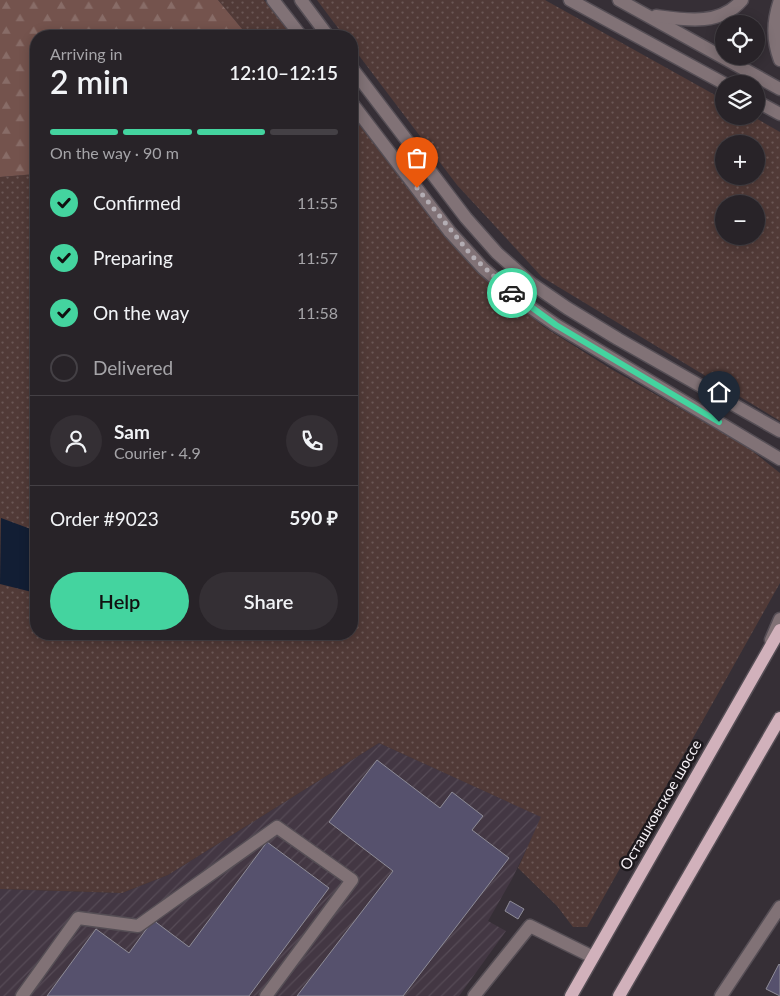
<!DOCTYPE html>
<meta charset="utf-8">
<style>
:root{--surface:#282328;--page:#342f34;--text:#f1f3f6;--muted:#a5a4a8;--line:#444045;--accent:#44d49f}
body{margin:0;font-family:Lato,sans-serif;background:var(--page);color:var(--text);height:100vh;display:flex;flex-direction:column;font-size:19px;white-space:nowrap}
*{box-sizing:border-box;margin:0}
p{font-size:16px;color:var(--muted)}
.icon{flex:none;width:28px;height:28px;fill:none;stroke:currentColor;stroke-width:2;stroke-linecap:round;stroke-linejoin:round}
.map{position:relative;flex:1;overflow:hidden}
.panel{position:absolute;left:30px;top:30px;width:328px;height:610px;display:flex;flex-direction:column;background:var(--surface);border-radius:20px;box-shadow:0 2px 12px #0003,0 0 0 1px var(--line)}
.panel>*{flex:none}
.tools{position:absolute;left:715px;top:15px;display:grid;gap:10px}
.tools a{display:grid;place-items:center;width:50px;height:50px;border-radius:50%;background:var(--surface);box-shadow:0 2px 12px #0003,0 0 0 1px var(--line);font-size:25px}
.pin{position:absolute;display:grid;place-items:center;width:42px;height:42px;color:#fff;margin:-51px -21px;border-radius:50% 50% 50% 0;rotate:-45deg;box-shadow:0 0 5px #0007}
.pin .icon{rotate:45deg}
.courier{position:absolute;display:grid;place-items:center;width:50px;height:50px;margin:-25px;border:4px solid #44d49f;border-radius:50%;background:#fff;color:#222;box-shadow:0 1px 6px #0007}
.head em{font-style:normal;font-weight:600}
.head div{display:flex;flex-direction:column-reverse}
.head{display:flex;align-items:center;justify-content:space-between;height:85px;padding:0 20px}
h1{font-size:32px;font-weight:600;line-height:38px}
.bar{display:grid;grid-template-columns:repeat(4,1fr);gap:8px 5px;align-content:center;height:60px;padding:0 20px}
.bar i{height:6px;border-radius:4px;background:var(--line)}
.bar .current{background:var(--accent)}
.bar p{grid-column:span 4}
.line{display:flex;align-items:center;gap:12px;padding:0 20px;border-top:1px solid var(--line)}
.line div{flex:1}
.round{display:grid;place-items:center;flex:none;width:52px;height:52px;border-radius:26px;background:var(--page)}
ol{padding:0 20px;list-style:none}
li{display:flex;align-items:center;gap:15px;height:55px}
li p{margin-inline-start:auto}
li .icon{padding:5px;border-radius:50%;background:var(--accent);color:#111;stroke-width:4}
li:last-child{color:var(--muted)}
li i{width:28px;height:28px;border:2px solid var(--line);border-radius:50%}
.button{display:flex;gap:10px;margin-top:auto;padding:10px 20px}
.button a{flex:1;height:58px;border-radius:30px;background:var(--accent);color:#111;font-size:20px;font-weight:600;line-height:58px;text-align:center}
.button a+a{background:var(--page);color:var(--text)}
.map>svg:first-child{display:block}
</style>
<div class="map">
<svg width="780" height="996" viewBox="0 0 780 996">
<defs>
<pattern id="industrial-furrows" width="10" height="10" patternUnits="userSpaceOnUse" patternTransform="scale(1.25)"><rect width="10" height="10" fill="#433743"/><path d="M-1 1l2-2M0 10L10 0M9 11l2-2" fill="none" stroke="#564b56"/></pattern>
<pattern id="grass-dots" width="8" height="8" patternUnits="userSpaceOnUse" patternTransform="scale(1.25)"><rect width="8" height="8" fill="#513a37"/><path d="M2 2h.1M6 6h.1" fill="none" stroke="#6b5755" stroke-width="1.8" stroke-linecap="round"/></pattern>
<pattern id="forest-firs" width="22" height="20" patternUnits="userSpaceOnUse" patternTransform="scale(1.25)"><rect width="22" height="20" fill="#74534d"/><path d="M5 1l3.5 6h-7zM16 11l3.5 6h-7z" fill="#886c67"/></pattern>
</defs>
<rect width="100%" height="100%" fill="#362f36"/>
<!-- industrial -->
<polygon fill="url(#industrial-furrows)" points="379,743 542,817 512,879 488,921 506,931 459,996 0,996 0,889 122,893 168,875"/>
<!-- grass -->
<g fill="url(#grass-dots)" fill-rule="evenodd">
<polygon points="218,0 264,0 293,36 248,36"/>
<path d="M317,0H545L724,100V116H752L780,132V421L542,277L457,185L351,45V36H344ZM724,144H756V176H724ZM724,204H756V236H724Z"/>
<polygon points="351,114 402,181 471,266 544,327 611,369 746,446 780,473 780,583 587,927 573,927 557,906 518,868 541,817 379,743 168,875 122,893 0,889 0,177 36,174 36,634 351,634"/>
</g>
<!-- forest -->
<polygon fill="url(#forest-firs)" points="0,0 218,0 248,36 36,36 36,174 0,177"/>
<!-- water -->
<polygon fill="#121e34" points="1,518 36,531 36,593 0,584"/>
<!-- building -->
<g fill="#56516d" stroke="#8e8c97">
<polygon points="377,760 440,808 452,792 483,816 472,830 509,858 403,996 297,996 393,871 329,822"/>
<polygon points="267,842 329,888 249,996 47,996 96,929 129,953 153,920 189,947"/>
<polygon points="510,901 524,909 518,919 505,911"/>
<polygon points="779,964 780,965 780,996 766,989"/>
</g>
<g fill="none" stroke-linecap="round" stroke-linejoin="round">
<!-- minor casing -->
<g stroke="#554e55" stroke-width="15">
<g id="minor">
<polyline points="273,0 301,36"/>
<polyline points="301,0 328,36"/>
<polyline points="570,0 725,84"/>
<polyline points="619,0 780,89"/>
<path d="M780,0C773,21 772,39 780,60"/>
<path d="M656,16C686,20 720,26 742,0"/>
<polyline points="351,67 466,218 497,253 532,284 567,308 618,339 780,431"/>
<polyline points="756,101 780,114"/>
<polyline points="351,102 450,232 483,268 520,300 556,325 780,459"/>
<polyline points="771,640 780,619"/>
<polyline points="22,996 78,918 138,926 277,827 352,880 266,996"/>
<polyline points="474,996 530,926 593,957"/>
<polyline points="721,996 780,907"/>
</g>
</g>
<!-- major casing -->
<g stroke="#554e55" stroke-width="15">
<g id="major">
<polyline points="571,996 780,630"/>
<polyline points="619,996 780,718"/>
</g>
</g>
<!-- minor -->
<use href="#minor" stroke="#817276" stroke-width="12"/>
<!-- major -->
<use href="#major" stroke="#d1b1bb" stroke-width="12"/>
</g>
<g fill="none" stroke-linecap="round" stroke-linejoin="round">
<!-- done -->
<polyline stroke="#b3adb3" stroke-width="5" stroke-dasharray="0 9" points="417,188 472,256 512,293"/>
<!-- route -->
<polyline stroke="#44d49f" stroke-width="6" points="512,293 556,325 719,422"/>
</g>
<g text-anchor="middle" stroke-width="5" stroke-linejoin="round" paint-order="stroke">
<!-- street labels -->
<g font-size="15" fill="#f6f1f6" stroke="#1c181c">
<text transform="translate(661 805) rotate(-60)" y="5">Осташковское шоссе</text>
</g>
</g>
</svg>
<div class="tools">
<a><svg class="icon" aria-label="locate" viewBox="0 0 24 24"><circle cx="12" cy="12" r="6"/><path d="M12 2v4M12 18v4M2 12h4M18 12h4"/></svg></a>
<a><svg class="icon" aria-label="layers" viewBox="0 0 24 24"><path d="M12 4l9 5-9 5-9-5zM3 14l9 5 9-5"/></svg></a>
<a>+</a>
<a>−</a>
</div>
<div class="pin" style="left:417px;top:188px;background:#ea580c"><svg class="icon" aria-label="bag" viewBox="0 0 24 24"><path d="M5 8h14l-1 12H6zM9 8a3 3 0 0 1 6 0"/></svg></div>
<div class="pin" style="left:719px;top:422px;background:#1f2937"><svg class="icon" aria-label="home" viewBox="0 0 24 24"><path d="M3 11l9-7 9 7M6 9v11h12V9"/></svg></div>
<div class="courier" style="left:512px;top:293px"><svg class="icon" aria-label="car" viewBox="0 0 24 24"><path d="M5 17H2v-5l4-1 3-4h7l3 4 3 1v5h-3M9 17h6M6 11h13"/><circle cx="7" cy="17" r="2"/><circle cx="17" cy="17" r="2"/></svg></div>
<section class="panel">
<div class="head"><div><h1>2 min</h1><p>Arriving in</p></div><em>12:10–12:15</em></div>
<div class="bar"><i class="current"></i><i class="current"></i><i class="current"></i><i></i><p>On the way · 90 m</p></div>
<ol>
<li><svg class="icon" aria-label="check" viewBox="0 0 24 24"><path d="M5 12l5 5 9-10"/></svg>Confirmed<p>11:55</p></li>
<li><svg class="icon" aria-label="check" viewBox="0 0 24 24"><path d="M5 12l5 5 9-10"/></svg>Preparing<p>11:57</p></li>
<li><svg class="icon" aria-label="check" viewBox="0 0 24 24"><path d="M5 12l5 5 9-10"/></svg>On the way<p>11:58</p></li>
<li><i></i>Delivered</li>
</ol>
<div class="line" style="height:90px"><a class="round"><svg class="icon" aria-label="person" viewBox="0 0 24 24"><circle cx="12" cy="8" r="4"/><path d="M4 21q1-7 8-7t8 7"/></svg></a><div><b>Sam</b><p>Courier · 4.9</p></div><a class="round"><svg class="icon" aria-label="phone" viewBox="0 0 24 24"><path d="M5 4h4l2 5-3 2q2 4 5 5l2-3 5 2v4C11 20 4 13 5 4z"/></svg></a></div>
<div class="line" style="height:65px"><div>Order #9023</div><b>590 ₽</b></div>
<div class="button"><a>Help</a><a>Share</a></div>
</section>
</div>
